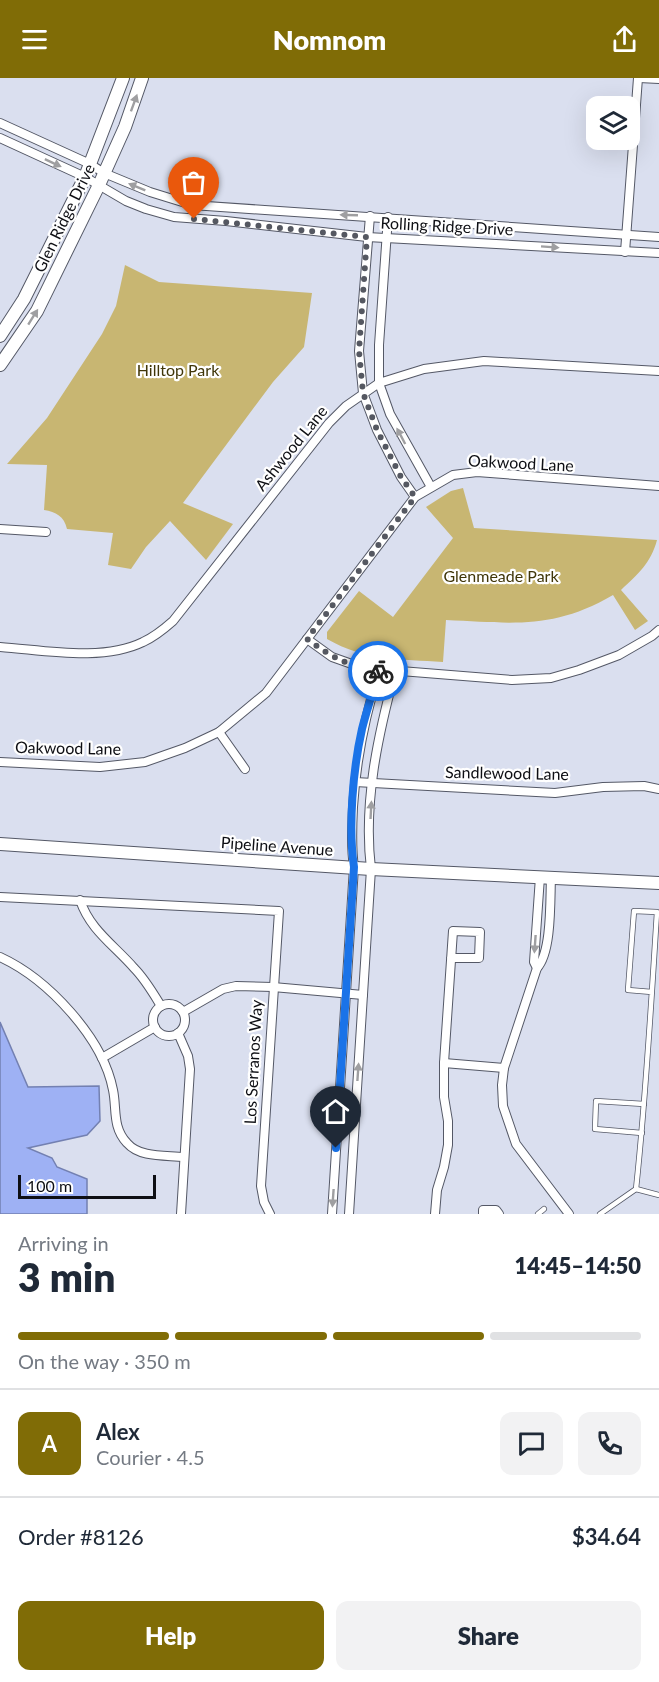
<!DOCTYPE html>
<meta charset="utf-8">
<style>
:root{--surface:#fff;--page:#f2f2f3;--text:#1f2937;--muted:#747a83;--line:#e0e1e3;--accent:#806c06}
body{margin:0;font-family:Lato,sans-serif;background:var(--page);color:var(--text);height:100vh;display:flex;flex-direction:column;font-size:22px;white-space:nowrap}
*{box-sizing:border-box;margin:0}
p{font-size:20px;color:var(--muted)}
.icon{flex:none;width:33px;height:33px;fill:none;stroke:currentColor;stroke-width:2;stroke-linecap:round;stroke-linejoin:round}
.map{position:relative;height:1136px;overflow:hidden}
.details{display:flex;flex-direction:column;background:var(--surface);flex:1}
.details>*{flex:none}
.controls{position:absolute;left:586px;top:18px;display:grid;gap:12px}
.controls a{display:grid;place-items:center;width:54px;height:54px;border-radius:12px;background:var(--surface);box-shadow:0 6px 24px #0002;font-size:30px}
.scale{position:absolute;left:18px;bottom:15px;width:138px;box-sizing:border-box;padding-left:6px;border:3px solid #0e0f14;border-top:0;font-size:16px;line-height:21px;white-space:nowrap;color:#0e0f14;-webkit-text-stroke:4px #fff;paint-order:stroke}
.pin{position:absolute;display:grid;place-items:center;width:51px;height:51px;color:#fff;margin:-62px -26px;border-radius:50% 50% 50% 0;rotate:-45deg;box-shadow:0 0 6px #0007}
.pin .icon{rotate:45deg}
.courier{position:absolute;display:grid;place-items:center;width:60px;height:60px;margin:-30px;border:4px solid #1a73e8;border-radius:50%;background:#fff;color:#222;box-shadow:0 2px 8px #0007}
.head em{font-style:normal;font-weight:800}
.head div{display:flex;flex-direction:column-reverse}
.head{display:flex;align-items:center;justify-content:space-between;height:102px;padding:0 18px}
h1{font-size:39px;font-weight:800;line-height:45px}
.bar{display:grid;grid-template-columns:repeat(4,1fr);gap:9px 6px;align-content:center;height:72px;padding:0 18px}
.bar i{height:8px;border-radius:4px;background:var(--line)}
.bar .selected{background:var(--accent)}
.bar p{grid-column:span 4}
.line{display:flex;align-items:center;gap:15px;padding:0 18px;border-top:2px solid var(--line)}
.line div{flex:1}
.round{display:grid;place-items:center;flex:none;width:63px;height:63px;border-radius:12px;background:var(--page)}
.primary-button{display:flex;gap:12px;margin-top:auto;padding:12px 18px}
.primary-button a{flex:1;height:69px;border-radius:12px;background:var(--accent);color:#fff;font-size:24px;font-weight:800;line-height:69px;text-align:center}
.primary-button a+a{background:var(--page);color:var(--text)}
header{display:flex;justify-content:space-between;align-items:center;height:78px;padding:0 18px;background:var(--accent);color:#fff;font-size:27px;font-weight:800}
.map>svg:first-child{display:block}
</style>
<header><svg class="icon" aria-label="menu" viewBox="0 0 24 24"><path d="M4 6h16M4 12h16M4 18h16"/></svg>Nomnom<svg class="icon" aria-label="share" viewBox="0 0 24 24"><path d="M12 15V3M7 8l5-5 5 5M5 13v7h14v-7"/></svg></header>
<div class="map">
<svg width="659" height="1136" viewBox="0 0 659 1136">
<rect width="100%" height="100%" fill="#dadfef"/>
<!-- green -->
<g fill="#c8b672">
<path d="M125,187L159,204L312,215L304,269L273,304L183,425L233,446L206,482L170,443L146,469L131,491L108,487L113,455L67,451C64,438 56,434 44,432L47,387L7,386L47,340L102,256L116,228Z"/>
<path d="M463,410L474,450L657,462C651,485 638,496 621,512L648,543L635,552L613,517C553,552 512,545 446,542L443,584C401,581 365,583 327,561V554L359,513L393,539L453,460L426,429L451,413Z"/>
</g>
<!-- water -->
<polygon fill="#9eb1f4" stroke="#7380b1" stroke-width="1.5" points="0,944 28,1009 99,1008 100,1043 87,1057 28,1070 52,1080 57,1089 87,1101 87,1136 0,1136"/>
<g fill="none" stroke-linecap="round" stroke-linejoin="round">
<!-- lane casing -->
<g stroke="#545866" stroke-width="6">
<g id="lane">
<polyline points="642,1055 595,1051 596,1023 644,1026"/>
<polyline points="636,1111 659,1117"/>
<polyline points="538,1136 544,1131"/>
<path d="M600,1136L636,1111C646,1019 651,927 657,834L634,833L628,912L652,914"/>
</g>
</g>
<!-- street casing -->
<g stroke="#545866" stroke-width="10">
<g id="street">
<polyline points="639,0 659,1"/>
<polyline points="0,45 90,86 104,95 150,114 192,127 659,159"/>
<polyline points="0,60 85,99 126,123 146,131 174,139 226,143 367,159 659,175"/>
<polyline points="370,138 359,273 363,315 377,352 401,399 415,419"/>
<polyline points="388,139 379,267 379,305 390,336 431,409"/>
<polyline points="625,174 638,0"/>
<polyline points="0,451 46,454"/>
<polyline points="307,561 332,579 363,590 512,602 551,600 579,592 619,577 652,558 659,552"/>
<path d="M0,569C44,572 102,584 143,564C154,559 164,551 173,543L329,345L346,328L379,305L424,291L484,283L659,293"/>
<polyline points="219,654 245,691"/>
<polyline points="0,684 100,689 145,684 185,670 219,654 266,615 415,419 453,397 477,394 659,408"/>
<polyline points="355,704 555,715 603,709 644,708 659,711"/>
<path d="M551,799C550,822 552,874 537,890L504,990L502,1007L503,1028L516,1066L569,1136"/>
<polyline points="0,819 279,833 261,1108 264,1124 270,1136"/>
<path d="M80,822C90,852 114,867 134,890C145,901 153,915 161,928"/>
<path d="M0,879C48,901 103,960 113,1012C117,1031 112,1049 127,1065C140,1080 165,1077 184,1079"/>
<polyline points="537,890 534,884 540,799"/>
<circle cx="169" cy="942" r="16"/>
<polyline points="183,934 223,911 236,908 273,909 363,917"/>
<polyline points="178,955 188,978 190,991 181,1136"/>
<polyline points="102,980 155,949"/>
<polyline points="444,985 504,990"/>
<path d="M332,1136L354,789C351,769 352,750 353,729C356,682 365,638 379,593"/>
<path d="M349,1136L371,791C363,725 378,657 395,594"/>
<polyline points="435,1136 437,1112 444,1089 448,1067 448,1043 444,1019 444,985 453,853 480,854 479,880 451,880"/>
<polyline points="483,1136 483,1132 496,1132 499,1136"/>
</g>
</g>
<!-- secondary casing -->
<g stroke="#545866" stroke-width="14">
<g id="secondary">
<polyline points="0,258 24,221 85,99 123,0"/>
<polyline points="0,287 37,233 99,107 125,49 142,0"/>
<polyline points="0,766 371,791 659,805"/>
</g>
</g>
<!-- lane -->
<use href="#lane" stroke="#fff" stroke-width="4.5"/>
<!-- street -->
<use href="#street" stroke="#fff" stroke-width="8"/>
<!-- secondary -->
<use href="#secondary" stroke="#fff" stroke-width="12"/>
</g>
<!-- one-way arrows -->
<defs><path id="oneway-solid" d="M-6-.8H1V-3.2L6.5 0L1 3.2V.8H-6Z" transform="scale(1.5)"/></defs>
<g fill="#9f9fa1">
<use href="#oneway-solid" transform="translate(134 25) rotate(-70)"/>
<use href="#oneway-solid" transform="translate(53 85) rotate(25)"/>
<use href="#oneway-solid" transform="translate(137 109) rotate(-158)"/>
<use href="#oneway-solid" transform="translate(349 137) rotate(-178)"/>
<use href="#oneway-solid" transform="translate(550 169) rotate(4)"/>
<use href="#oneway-solid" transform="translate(33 239) rotate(-58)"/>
<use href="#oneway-solid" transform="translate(401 358) rotate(-118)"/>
<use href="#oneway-solid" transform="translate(371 732) rotate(-87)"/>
<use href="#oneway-solid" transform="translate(535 866) rotate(94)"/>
<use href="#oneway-solid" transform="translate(358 994) rotate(-86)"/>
<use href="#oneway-solid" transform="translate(333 1120) rotate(94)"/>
</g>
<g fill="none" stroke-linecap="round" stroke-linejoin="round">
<!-- done -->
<path stroke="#555861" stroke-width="6" stroke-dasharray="0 10.8" d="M194,141L367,159L359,273L363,315L377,352L401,399L415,419L307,561C331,579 348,588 378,593"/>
<!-- route -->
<path stroke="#1a73e8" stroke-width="8" d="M336,1070L354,789C348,749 353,691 362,651C367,631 374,612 378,593"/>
</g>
<g text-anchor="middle" stroke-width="4.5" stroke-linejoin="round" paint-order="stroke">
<!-- street labels -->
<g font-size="16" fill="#0e0f14" stroke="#fff">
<text transform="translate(64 140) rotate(-64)" y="6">Glen Ridge Drive</text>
<text transform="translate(447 148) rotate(3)" y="6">Rolling Ridge Drive</text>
<text transform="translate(291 370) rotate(-51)" y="6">Ashwood Lane</text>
<text transform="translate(521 385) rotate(3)" y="6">Oakwood Lane</text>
<text transform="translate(68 670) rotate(1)" y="6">Oakwood Lane</text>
<text transform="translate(507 695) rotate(1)" y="6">Sandlewood Lane</text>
<text transform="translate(277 768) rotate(4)" y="6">Pipeline Avenue</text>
<text transform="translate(253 984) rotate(-87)" y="6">Los Serranos Way</text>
</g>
<!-- park labels -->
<g font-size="16" fill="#403609" stroke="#fff">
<text x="178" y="298">Hilltop Park</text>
<text x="501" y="504">Glenmeade Park</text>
</g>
</g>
</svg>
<div class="controls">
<a><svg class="icon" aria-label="layers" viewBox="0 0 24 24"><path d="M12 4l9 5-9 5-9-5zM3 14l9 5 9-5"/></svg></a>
</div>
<div class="scale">100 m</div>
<div class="pin" style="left:194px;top:141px;background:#ea580c"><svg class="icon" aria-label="bag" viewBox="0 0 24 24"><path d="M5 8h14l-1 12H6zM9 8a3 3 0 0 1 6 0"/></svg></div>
<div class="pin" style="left:336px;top:1070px;background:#1f2937"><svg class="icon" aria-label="home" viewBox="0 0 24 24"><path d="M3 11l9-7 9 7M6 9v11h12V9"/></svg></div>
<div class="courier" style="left:378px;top:593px"><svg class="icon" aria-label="bike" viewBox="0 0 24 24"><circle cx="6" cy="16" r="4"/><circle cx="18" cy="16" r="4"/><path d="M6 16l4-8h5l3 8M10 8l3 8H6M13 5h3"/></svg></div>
</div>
<section class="details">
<div class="head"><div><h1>3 min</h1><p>Arriving in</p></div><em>14:45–14:50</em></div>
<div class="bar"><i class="selected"></i><i class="selected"></i><i class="selected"></i><i></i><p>On the way · 350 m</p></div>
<div class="line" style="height:108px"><b class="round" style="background:var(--accent);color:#fff">A</b><div><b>Alex</b><p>Courier · 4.5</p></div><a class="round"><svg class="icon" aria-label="chat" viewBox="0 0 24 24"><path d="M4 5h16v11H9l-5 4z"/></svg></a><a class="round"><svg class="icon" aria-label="phone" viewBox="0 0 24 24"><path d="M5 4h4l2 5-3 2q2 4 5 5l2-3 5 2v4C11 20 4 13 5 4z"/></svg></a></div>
<div class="line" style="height:78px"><div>Order #8126</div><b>$34.64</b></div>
<div class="primary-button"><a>Help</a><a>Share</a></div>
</section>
